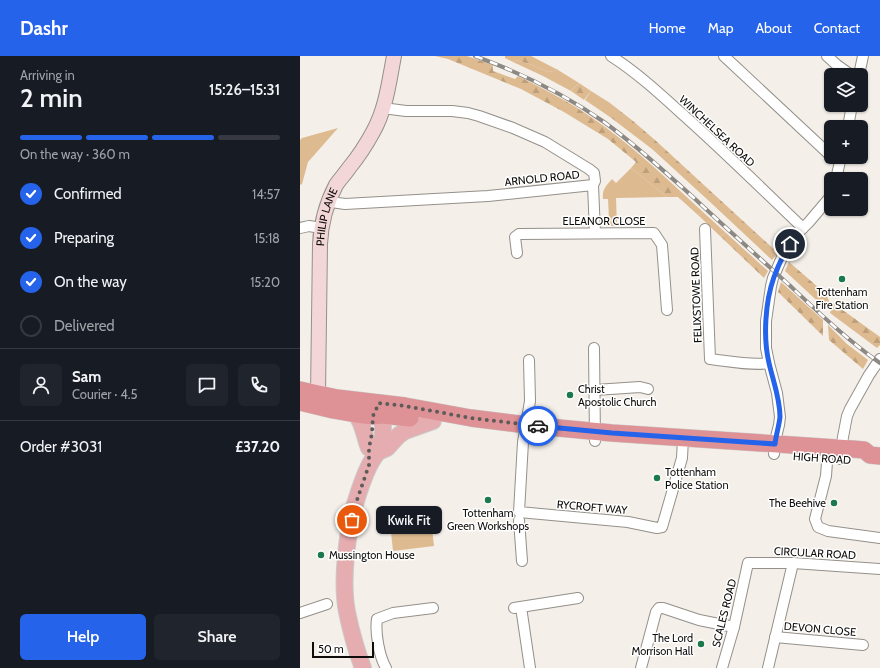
<!DOCTYPE html>
<meta charset="utf-8">
<style>
:root{--surface:#171b24;--page:#20242c;--text:#f1f3f6;--muted:#9ea1a6;--line:#363941;--accent:#2563eb}
body{margin:0;font-family:Cabin,sans-serif;background:var(--page);color:var(--text);height:100vh;display:flex;flex-direction:column;font-size:15px;white-space:nowrap}
*{box-sizing:border-box;margin:0}
p{font-size:13px;color:var(--muted)}
.icon{flex:none;width:22px;height:22px;fill:none;stroke:currentColor;stroke-width:2;stroke-linecap:round;stroke-linejoin:round}
.map{position:relative;flex:1;overflow:hidden}
.side{display:flex;flex-direction:column;background:var(--surface);width:300px}
.side>*{flex:none}
.controls{position:absolute;left:524px;top:12px;display:grid;gap:8px}
.controls a{display:grid;place-items:center;width:44px;height:44px;border-radius:6px;background:var(--surface);box-shadow:0 1px 3px #0004;font-size:20px}
.scale{position:absolute;left:12px;bottom:10px;width:62px;box-sizing:border-box;padding-left:4px;border:2px solid #0e0d0b;border-top:0;font-size:11px;line-height:14px;white-space:nowrap;color:#0e0d0b;-webkit-text-stroke:3px #fff;paint-order:stroke}
.pin{position:absolute;display:grid;place-items:center;width:34px;height:34px;color:#fff;margin:-17px;border:2px solid #fff;border-radius:50%;box-shadow:0 1px 4px #0007}
.courier{position:absolute;display:grid;place-items:center;width:40px;height:40px;margin:-20px;border:3px solid #2563eb;border-radius:50%;background:#fff;color:#222;box-shadow:0 1px 5px #0007}
.bubble{position:absolute;height:28px;border-radius:6px;background:var(--surface);box-shadow:0 1px 3px #0004;font-size:13px;font-weight:600;line-height:28px;text-align:center}
.summary em{font-style:normal;font-weight:600}
.summary div{display:flex;flex-direction:column-reverse}
.summary{display:flex;align-items:center;justify-content:space-between;height:68px;padding:0 20px}
h1{font-size:26px;font-weight:600;line-height:30px}
.bar{display:grid;grid-template-columns:repeat(4,1fr);gap:6px 4px;align-content:center;height:48px;padding:0 20px}
.bar i{height:5px;border-radius:3px;background:var(--line)}
.bar .current{background:var(--accent)}
.bar p{grid-column:span 4}
.line{display:flex;align-items:center;gap:10px;padding:0 20px;border-top:1px solid var(--line)}
.line div{flex:1}
.round{display:grid;place-items:center;flex:none;width:42px;height:42px;border-radius:6px;background:var(--page)}
ol{padding:0 20px;list-style:none}
li{display:flex;align-items:center;gap:12px;height:44px}
li p{margin-inline-start:auto}
li .icon{padding:4px;border-radius:50%;background:var(--accent);color:#fff;stroke-width:4}
li:last-child{color:var(--muted)}
li i{width:22px;height:22px;border:2px solid var(--line);border-radius:50%}
.cta{display:flex;gap:8px;margin-top:auto;padding:8px 20px}
.cta a{flex:1;height:46px;border-radius:6px;background:var(--accent);color:#fff;font-size:16px;font-weight:600;line-height:46px;text-align:center}
.cta a+a{background:var(--page);color:var(--text)}
header{display:flex;align-items:center;gap:24px;box-sizing:border-box;height:56px;padding:0 20px;background:var(--accent);color:#fff}
header strong{font-size:19px}
nav{display:flex;gap:22px;margin-inline-start:auto;font-size:14px}
main{display:flex;flex:1;min-height:0}
.map>svg:first-child{display:block}
</style>
<header>
<strong>Dashr</strong>
<nav><a>Home</a><a>Map</a><a>About</a><a>Contact</a></nav>
</header>
<main>
<section class="side">
<div class="summary"><div><h1>2 min</h1><p>Arriving in</p></div><em>15:26–15:31</em></div>
<div class="bar"><i class="current"></i><i class="current"></i><i class="current"></i><i></i><p>On the way · 360 m</p></div>
<ol>
<li><svg class="icon" aria-label="check" viewBox="0 0 24 24"><path d="M5 12l5 5 9-10"/></svg>Confirmed<p>14:57</p></li>
<li><svg class="icon" aria-label="check" viewBox="0 0 24 24"><path d="M5 12l5 5 9-10"/></svg>Preparing<p>15:18</p></li>
<li><svg class="icon" aria-label="check" viewBox="0 0 24 24"><path d="M5 12l5 5 9-10"/></svg>On the way<p>15:20</p></li>
<li><i></i>Delivered</li>
</ol>
<div class="line" style="height:72px"><a class="round"><svg class="icon" aria-label="person" viewBox="0 0 24 24"><circle cx="12" cy="8" r="4"/><path d="M4 21q1-7 8-7t8 7"/></svg></a><div><b>Sam</b><p>Courier · 4.5</p></div><a class="round"><svg class="icon" aria-label="chat" viewBox="0 0 24 24"><path d="M4 5h16v11H9l-5 4z"/></svg></a><a class="round"><svg class="icon" aria-label="phone" viewBox="0 0 24 24"><path d="M5 4h4l2 5-3 2q2 4 5 5l2-3 5 2v4C11 20 4 13 5 4z"/></svg></a></div>
<div class="line" style="height:52px"><div>Order #3031</div><b>£37.20</b></div>
<div class="cta"><a>Help</a><a>Share</a></div>
</section>
<div class="map">
<svg width="580" height="612" viewBox="0 0 580 612">
<defs>
<pattern id="forest-firs" width="22" height="20" patternUnits="userSpaceOnUse"><rect width="22" height="20" fill="#deba90"/><path d="M5 1l3.5 6h-7zM16 11l3.5 6h-7z" fill="#bd9f7b"/></pattern>
</defs>
<rect width="100%" height="100%" fill="#f4efe9"/>
<!-- green -->
<g fill="#deba90">
<polygon points="216,4 232,9 249,16 258,14 279,27 271,35 243,20 213,6"/>
<polygon points="291,35 310,47 310,61 285,44"/>
<polygon points="38,72 8,106 2,128 0,129 0,84 2,82"/>
<path d="M331,112L367,141L316,142L317,170H306L303,168V164L309,163L308,143H303C302,133 306,130 312,123L316,127Z"/>
<polygon points="403,156 426,177 420,180 398,159"/>
<polygon points="131,463 134,490 93,495 90,467"/>
</g>
<!-- forest -->
<g fill="url(#forest-firs)">
<path d="M135,0H167L193,9V15L215,23L218,20C242,32 266,44 288,59C330,87 366,122 403,156L398,159L378,141H367L331,112L336,106L308,83L264,56L221,33L148,3Z"/>
<polygon points="205,0 231,0 258,14 249,16 232,9 216,4 213,6 205,2"/>
<polygon points="279,27 291,35 284,44 271,35"/>
<polygon points="310,47 333,65 355,84 478,197 472,204 409,145 352,93 310,61"/>
<polygon points="426,177 468,215 464,222 420,180"/>
<polygon points="489,206 526,238 529,245 526,253 485,215"/>
<polygon points="481,226 523,264 523,280 478,236"/>
<polygon points="533,247 580,281 580,289 577,292 530,257"/>
<polygon points="528,269 547,288 568,304 563,313 529,284"/>
</g>
<g fill="none" stroke-linecap="round" stroke-linejoin="round">
<!-- minor casing -->
<g stroke="#94908a" stroke-width="12">
<g id="minor">
<path d="M311,0C336,16 358,36 380,56C422,93 462,133 503,172"/>
<polyline points="424,0 531,100"/>
<polyline points="527,0 537,9 551,19"/>
<polyline points="559,19 563,0"/>
<polyline points="83,52 106,55 152,55 168,57 179,60 213,72 245,86 289,113 294,117 295,125 293,129 295,177"/>
<polyline points="548,71 552,49"/>
<polyline points="536,123 541,101"/>
<polyline points="28,145 38,147 45,148 188,140 293,129"/>
<polyline points="0,172 9,170 21,172"/>
<path d="M405,173L410,303C428,305 452,310 469,307"/>
<polyline points="500,175 509,166 531,140"/>
<polyline points="217,197 215,181 219,178 354,177 362,189 367,254"/>
<polyline points="294,292 295,385"/>
<polyline points="229,304 230,345 223,386 219,456 328,466 357,472 362,471 382,402 383,382"/>
<polyline points="295,334 340,331 348,333"/>
<polyline points="528,392 526,420 515,463 518,471 528,475 580,482"/>
<polyline points="474,398 476,381 479,369 480,361 477,337 469,307 466,292 466,265 471,230 473,222 483,199 496,178"/>
<polyline points="540,403 543,381 547,360 550,353 569,319 580,303"/>
<polyline points="219,464 222,505"/>
<polyline points="221,551 230,612"/>
<polyline points="214,552 278,542"/>
<polyline points="0,557 27,548"/>
<polyline points="475,581 563,589"/>
<path d="M86,612C79,600 75,576 77,563L93,557L133,552"/>
<polyline points="341,612 356,556 359,552 363,552 399,564 434,571"/>
<polyline points="422,612 434,571 448,507 493,507 580,513"/>
<polyline points="468,612 493,507"/>
</g>
</g>
<!-- secondary casing -->
<g stroke="#94908a" stroke-width="16">
<g id="secondary">
<path id="s1" d="M18,338L20,188C21,166 26,148 36,129C40,123 45,118 49,112C58,101 66,89 73,76C86,53 89,26 94,0"/>
</g>
</g>
<!-- primary casing -->
<g stroke="#cacac9" stroke-width="18">
<g id="primary">
<path d="M56,358C64,369 64,380 69,392"/>
<polyline points="78,396 87,392 99,379 105,375 133,365"/>
<path d="M63,612C56,594 51,575 47,556C41,525 47,478 55,448C59,435 63,422 69,410C72,403 78,397 81,389C85,377 82,359 79,347"/>
</g>
</g>
<!-- trunk casing -->
<g stroke="#cacac9" stroke-width="18">
<g id="trunk">
<polyline points="0,334 37,342 105,350 171,362 227,369 312,377 552,393 564,394 570,399 580,400"/>
<polyline points="0,346 33,354 56,358 73,360 82,359 110,362"/>
</g>
</g>
<!-- minor -->
<use href="#minor" stroke="#fff" stroke-width="10"/>
<!-- secondary -->
<use href="#secondary" stroke="#f3d6d8" stroke-width="14"/>
<!-- primary -->
<use href="#primary" stroke="#e6adb0" stroke-width="16"/>
<!-- trunk -->
<use href="#trunk" stroke="#de9296" stroke-width="17"/>
<!-- rail casing -->
<g stroke="#8c8985" stroke-width="4">
<path id="rail" d="M175,0C221,17 264,38 304,66C336,89 365,116 394,142C425,171 455,198 486,226C516,254 546,283 580,307"/>
</g>
<!-- rail -->
<use href="#rail" stroke="#fff" stroke-width="2.5" stroke-dasharray="8" stroke-linecap="butt"/>
</g>
<g fill="none" stroke-linecap="round" stroke-linejoin="round">
<!-- done -->
<polyline stroke="#5e5c59" stroke-width="4" stroke-dasharray="0 7.2" points="52,464 56,447 69,409 69,392 72,377 73,360 79,347 105,350 171,362 238,370"/>
<!-- route -->
<path stroke="#2563eb" stroke-width="5" d="M238,370L312,377L475,388C476,379 479,370 480,361C480,342 473,325 469,307C463,282 465,246 474,221C478,210 483,199 490,188"/>
</g>
<!-- markers -->
<g fill="#1c784d" stroke="#fff" stroke-width="1.5">
<circle cx="542" cy="223" r="4"/>
<circle cx="270" cy="339" r="4"/>
<circle cx="357" cy="422" r="4"/>
<circle cx="188" cy="444" r="4"/>
<circle cx="534" cy="447" r="4"/>
<circle cx="21" cy="499" r="4"/>
<circle cx="401" cy="588" r="4"/>
</g>
<g text-anchor="middle" stroke-width="3" stroke-linejoin="round" paint-order="stroke">
<!-- street labels -->
<g font-size="11" fill="#0e0d0b" stroke="#fff">
<text transform="translate(417 75) rotate(43)" y="4">WINCHELSEA ROAD</text>
<text transform="translate(242 122) rotate(-6)" y="4">ARNOLD ROAD</text>
<text dy="4" stroke="none"><textPath href="#s1" startOffset="178">PHILIP LANE</textPath></text>
<text x="304" y="169">ELEANOR CLOSE</text>
<text transform="translate(396 239) rotate(-92)" y="4">FELIXSTOWE ROAD</text>
<text transform="translate(522 402) rotate(4)" y="4">HIGH ROAD</text>
<text transform="translate(292 451) rotate(5)" y="4">RYCROFT WAY</text>
<text transform="translate(515 497) rotate(3)" y="4">CIRCULAR ROAD</text>
<text transform="translate(424 557) rotate(-76)" y="4">SCALES ROAD</text>
<text transform="translate(520 573) rotate(5)" y="4">DEVON CLOSE</text>
</g>
<!-- poi labels -->
<g font-size="11" fill="#0e0d0b" stroke="#fff" text-anchor="start">
<text x="542" y="240" text-anchor="middle">Tottenham<tspan x="542" dy="13">Fire Station</tspan></text>
<text x="278" y="337">Christ<tspan x="278" dy="13">Apostolic Church</tspan></text>
<text x="365" y="420">Tottenham<tspan x="365" dy="13">Police Station</tspan></text>
<text x="526" y="451" text-anchor="end">The Beehive</text>
<text x="188" y="461" text-anchor="middle">Tottenham<tspan x="188" dy="13">Green Workshops</tspan></text>
<text x="29" y="503">Mussington House</text>
<text x="393" y="586" text-anchor="end">The Lord<tspan x="393" dy="13">Morrison Hall</tspan></text>
</g>
</g>
</svg>
<div class="controls">
<a><svg class="icon" aria-label="layers" viewBox="0 0 24 24"><path d="M12 4l9 5-9 5-9-5zM3 14l9 5 9-5"/></svg></a>
<a>+</a>
<a>−</a>
</div>
<div class="scale">50 m</div>
<div class="pin" style="left:52px;top:464px;background:#ea580c"><svg class="icon" aria-label="bag" viewBox="0 0 24 24"><path d="M5 8h14l-1 12H6zM9 8a3 3 0 0 1 6 0"/></svg></div>
<div class="pin" style="left:490px;top:188px;background:#1f2937"><svg class="icon" aria-label="home" viewBox="0 0 24 24"><path d="M3 11l9-7 9 7M6 9v11h12V9"/></svg></div>
<div class="courier" style="left:238px;top:370px"><svg class="icon" aria-label="car" viewBox="0 0 24 24"><path d="M5 17H2v-5l4-1 3-4h7l3 4 3 1v5h-3M9 17h6M6 11h13"/><circle cx="7" cy="17" r="2"/><circle cx="17" cy="17" r="2"/></svg></div>
<div class="bubble" style="left:76px;top:450px;width:66px">Kwik Fit</div>
</div>
</main>
